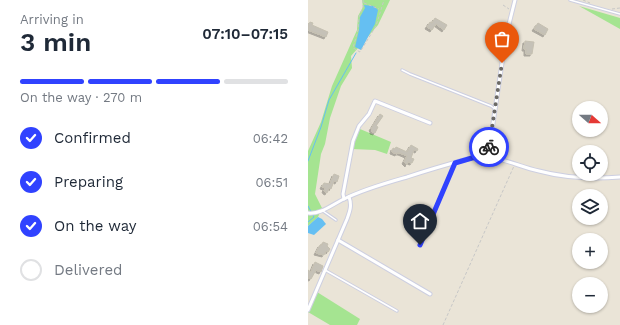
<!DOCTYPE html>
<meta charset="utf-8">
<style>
:root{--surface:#fff;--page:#f6f6f7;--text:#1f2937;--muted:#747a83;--line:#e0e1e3;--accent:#3042ff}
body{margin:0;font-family:"Work Sans",sans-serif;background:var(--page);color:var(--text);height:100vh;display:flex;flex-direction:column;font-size:15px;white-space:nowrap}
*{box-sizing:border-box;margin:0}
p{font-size:13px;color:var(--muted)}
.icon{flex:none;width:22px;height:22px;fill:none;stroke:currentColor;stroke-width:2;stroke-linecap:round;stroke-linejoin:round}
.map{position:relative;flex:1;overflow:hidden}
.drawer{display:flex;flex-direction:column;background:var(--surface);width:308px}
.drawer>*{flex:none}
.needle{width:26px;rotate:111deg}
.tools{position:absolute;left:264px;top:101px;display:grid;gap:8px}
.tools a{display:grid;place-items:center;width:36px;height:36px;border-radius:50%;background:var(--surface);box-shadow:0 1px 3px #0004;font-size:20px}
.pin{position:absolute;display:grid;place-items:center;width:34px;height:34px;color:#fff;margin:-41px -17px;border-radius:50% 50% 50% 0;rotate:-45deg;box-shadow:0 0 4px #0007}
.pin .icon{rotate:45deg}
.courier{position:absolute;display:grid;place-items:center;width:40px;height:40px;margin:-20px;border:3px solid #3042ff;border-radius:50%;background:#fff;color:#222;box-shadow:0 1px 5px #0007}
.headline em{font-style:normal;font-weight:600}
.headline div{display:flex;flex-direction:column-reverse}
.headline{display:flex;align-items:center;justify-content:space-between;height:68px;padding:0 20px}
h1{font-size:26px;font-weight:600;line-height:30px}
.bar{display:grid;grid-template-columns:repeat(4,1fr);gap:6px 4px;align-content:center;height:48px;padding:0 20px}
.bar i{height:5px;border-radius:3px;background:var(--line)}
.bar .current{background:var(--accent)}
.bar p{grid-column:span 4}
ol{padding:0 20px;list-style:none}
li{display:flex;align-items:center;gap:12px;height:44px}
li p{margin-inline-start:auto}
li .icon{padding:4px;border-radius:50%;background:var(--accent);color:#fff;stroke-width:4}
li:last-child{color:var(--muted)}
li i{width:22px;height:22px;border:2px solid var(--line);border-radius:50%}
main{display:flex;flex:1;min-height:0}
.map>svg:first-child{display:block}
</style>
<main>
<section class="drawer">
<div class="headline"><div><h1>3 min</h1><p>Arriving in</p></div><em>07:10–07:15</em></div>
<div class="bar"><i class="current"></i><i class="current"></i><i class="current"></i><i></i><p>On the way · 270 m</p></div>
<ol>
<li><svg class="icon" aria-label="check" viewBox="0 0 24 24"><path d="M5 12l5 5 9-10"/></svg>Confirmed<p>06:42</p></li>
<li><svg class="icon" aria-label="check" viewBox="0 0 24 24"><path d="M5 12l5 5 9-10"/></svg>Preparing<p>06:51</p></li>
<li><svg class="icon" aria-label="check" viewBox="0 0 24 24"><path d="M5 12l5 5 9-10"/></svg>On the way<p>06:54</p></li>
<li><i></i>Delivered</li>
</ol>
</section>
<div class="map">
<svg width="312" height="325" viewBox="0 0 312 325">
<defs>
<filter id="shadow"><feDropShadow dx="-2" dy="2" stdDeviation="0" flood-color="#0004"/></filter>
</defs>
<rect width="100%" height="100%" fill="#eae4d7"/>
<!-- green -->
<g fill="#a5e491">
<polygon points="54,0 82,0 70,25 43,56 44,68 33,86 22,118 17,144 13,154 7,194 14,208 10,217 0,226 0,151 13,122 24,86 49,30 50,16 55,7"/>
<polygon points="271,6 312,18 312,29"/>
<polygon points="52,129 83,142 79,154 67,150 44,149 46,140"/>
<polygon points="9,292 52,319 49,325 22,325 0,312"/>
</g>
<!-- water -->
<g fill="#65bff2">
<polygon points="56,5 66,6 70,10 67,24 53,50 47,47 51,30 52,17 57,8"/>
<polygon points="10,217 14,219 18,224 6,235 0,233 0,226"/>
</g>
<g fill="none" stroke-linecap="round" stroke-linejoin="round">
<!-- stream -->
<g stroke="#65bff2" stroke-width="1">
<polyline points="0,161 13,127 21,100 48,53"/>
<polyline points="0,206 6,217 0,222"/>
</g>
</g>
<!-- building -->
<g fill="#c5c1b7" stroke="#c5c0b1" filter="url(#shadow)">
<polygon points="127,18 139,25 136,30 128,24 124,30 119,27 122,22 124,23"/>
<polygon points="2,22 5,23 4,25 20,32 18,37 0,30 0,23 1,24"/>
<polygon points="230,23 240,29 237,35 226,29"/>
<polygon points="217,41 226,42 224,54 218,54 218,49 216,49"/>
<polygon points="72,114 75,116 68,126 70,127 67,133 64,132 64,130 63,129"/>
<polygon points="103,145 110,149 109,151 106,150 103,158 106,159 104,163 100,162 99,165 96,162 99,156 92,153 89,153 89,154 84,152 85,148 87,149 88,147 99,152"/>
<polygon points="26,174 31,176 29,182 26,181 23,189 21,188 19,193 17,192 17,191 16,191 17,188 14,187 16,183 22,184"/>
<polygon points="15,242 20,244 19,246 22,249 20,252 18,251 16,255 8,253 12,245 14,245"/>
<polygon points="7,262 15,266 13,272 8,270 3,279 0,278 0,270 3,272"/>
</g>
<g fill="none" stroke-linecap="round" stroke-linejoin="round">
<!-- lane casing -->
<g stroke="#cdcfe1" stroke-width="3.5">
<g id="lane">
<polyline points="262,0 312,14"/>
<polyline points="94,70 102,74 183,106 187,109"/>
<polyline points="15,211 28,220"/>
<polyline points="112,245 147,163"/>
<polyline points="17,270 89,311"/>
</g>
</g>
<!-- street casing -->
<g stroke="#cdcfe1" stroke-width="5">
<g id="street">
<polyline points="180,157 198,36 207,0"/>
<polyline points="36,199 35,194 45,141 51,126 61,114 67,101 122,123"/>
<path d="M0,213C12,215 25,204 36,199C56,189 78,183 99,177C120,170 141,164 163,158C186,153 208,166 231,171C257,178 285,179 312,177"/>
<polyline points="30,240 122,294"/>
<path d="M0,310L39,219C42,211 44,205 41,197"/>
</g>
</g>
<!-- path -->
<g stroke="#c7c7c7" stroke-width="1" stroke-dasharray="3 2" stroke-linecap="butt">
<polyline points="55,0 55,7 51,17 50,30 45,48 52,52 68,26 76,0"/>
<polyline points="275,0 282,3"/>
<polyline points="56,3 71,9"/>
<polyline points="195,5 201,9"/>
<polyline points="304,9 312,8"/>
<polyline points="135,325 206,166"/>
</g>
<!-- lane -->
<use href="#lane" stroke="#fff" stroke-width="1.5"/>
<!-- street -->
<use href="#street" stroke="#fff" stroke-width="3"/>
</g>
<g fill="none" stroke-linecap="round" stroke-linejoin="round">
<!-- done -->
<polyline stroke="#6b6965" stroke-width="4" stroke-dasharray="0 7.2" points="181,147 194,63"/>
<!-- route -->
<polyline stroke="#3042ff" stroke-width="5" points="112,245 147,163 164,158 180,156 181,147"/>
</g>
</svg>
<div class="tools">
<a><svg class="needle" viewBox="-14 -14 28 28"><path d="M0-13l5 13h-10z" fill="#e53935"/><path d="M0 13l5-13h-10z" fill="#747a83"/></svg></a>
<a><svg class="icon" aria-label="locate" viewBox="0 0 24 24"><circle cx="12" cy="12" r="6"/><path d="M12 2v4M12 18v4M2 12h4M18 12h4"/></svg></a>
<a><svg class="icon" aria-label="layers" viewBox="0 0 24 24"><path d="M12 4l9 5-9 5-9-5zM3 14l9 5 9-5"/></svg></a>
<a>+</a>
<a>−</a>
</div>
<div class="pin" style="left:194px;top:63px;background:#ea580c"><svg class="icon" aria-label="bag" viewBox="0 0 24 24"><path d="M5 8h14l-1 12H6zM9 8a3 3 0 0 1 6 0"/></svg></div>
<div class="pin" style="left:112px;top:245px;background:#1f2937"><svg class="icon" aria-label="home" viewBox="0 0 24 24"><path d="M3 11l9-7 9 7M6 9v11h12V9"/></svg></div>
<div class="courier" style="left:181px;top:147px"><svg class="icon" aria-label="bike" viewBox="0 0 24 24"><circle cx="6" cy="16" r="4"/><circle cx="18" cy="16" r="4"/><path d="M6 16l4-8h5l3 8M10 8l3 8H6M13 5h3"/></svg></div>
</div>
</main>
